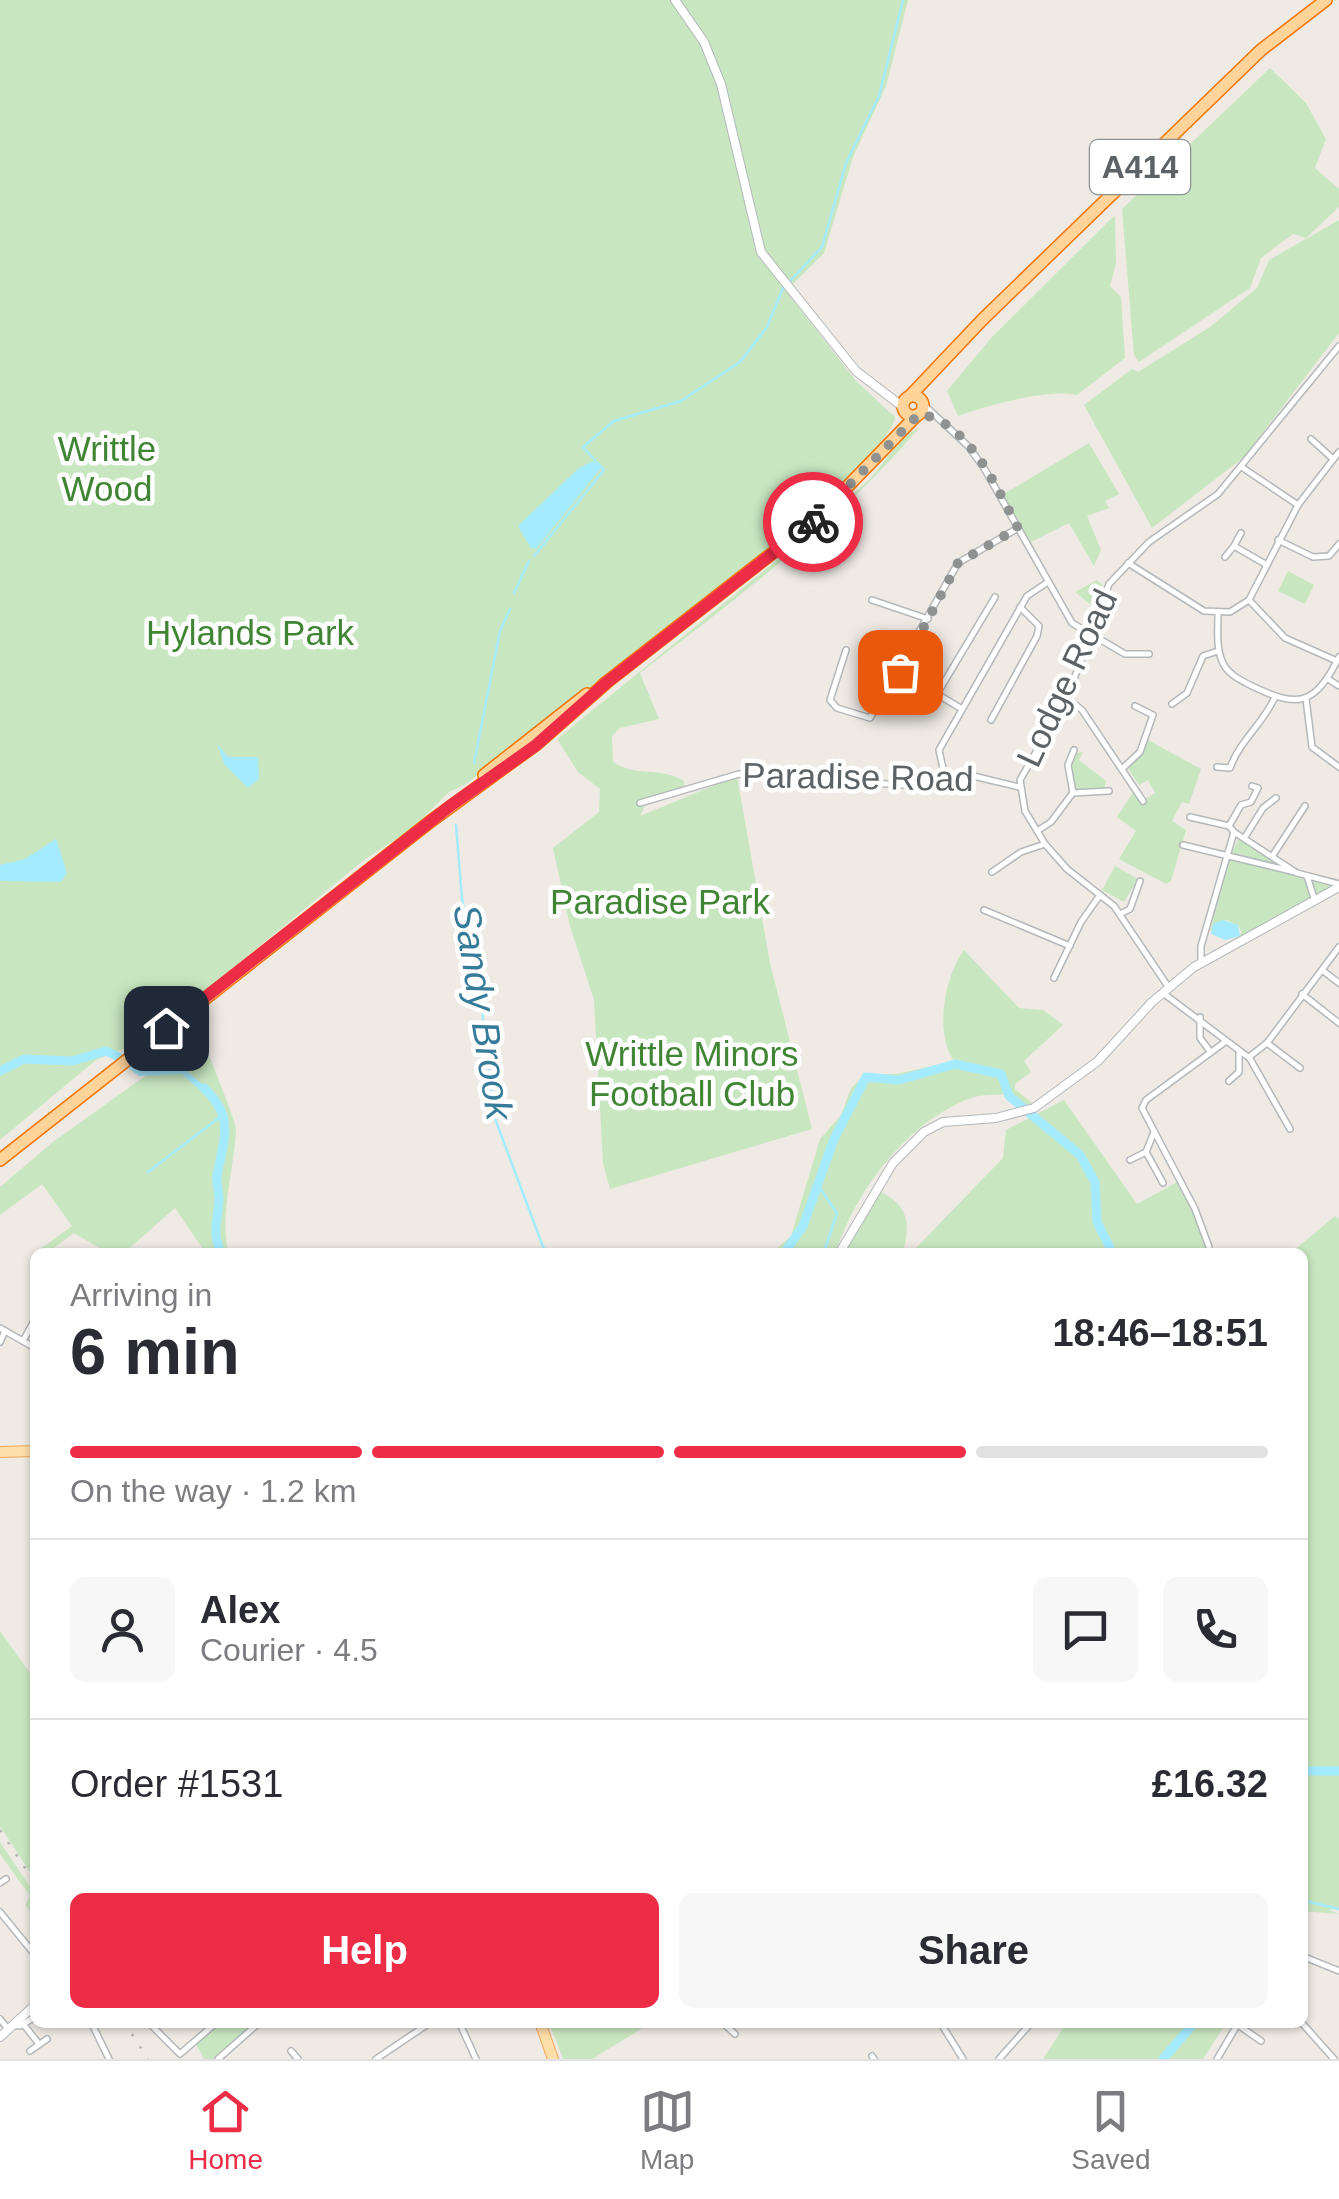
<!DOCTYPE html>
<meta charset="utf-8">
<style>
:root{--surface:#fff;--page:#f7f7f7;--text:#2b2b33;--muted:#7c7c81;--line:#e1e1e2;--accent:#ed2c46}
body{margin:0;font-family:Arial,sans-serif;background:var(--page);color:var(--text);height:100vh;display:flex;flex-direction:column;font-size:38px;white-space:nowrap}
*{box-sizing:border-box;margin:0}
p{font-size:32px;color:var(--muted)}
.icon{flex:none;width:55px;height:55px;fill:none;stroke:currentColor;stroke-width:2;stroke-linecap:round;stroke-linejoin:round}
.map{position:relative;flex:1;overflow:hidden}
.drawer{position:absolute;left:30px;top:1248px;width:1278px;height:780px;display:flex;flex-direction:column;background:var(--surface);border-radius:15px;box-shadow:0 2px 8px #0004}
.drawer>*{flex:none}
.pin{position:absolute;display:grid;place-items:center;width:85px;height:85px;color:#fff;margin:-42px;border-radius:20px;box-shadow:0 5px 15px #0006}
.courier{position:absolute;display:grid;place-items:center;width:100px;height:100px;margin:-50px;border:8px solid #ed2c46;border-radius:50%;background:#fff;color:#222;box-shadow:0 2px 12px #0007}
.head em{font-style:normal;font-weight:700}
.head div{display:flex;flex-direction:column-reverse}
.head{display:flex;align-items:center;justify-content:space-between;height:170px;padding:0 40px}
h1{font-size:65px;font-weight:700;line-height:75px}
.bar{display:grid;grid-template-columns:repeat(4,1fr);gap:15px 10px;align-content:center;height:120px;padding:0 40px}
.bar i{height:12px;border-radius:8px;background:var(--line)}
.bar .selected{background:var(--accent)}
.bar p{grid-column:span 4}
.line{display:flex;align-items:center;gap:25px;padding:0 40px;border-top:2px solid var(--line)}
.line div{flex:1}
.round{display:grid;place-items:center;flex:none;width:105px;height:105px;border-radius:15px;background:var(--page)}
.action{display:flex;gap:20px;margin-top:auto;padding:20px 40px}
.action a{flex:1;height:115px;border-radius:15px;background:var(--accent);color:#fff;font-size:40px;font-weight:700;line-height:115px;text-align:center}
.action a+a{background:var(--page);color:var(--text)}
.tabs{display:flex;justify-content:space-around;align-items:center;height:140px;border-top:2px solid var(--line);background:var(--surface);font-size:28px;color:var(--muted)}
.tabs a{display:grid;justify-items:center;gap:5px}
.tabs .selected{color:var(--accent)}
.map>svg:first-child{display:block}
</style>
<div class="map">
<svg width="1339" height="2059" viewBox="0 0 1339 2059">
<rect width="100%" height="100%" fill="#efeae4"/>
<!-- green -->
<g fill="#c8e7c0">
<path d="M0,0H908L886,86L853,157L824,253L786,291L856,381L895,417C889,471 528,734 465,785L449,792L413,828L364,860L145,1040L96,1060L0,1140Z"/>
<polygon points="1270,68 1306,103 1326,139 1315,168 1339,189 1339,207 1306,238 1293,234 1261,258 1250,288 1139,362 1134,355 1122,209"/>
<path d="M1115,215L1116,263L1110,286L1121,297L1125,358L1077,395C1049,388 985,406 958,416L947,391L992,337Z"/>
<polygon points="1339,220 1339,333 1244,457 1152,528 1084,405 1132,369 1138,372 1210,327 1257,288 1269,260"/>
<path d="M920,427C838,523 739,596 640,673L659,719L620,728L612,736L613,762C639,778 654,766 683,780L685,787L648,800L640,816L737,776L770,963L812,1129L610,1189L603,1163L594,1000L570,926L553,848L599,812L600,789L578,772L557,739L803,539L870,479L903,437Z"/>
<polygon points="1089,443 1119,494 1105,501 1109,508 1087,516 1101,550 1094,566 1069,523 1029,543 1002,495"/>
<polygon points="1288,571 1314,585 1305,604 1278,591"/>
<polygon points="1097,580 1103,586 1094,607 1075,592"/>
<polygon points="1148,740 1201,769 1189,804 1182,802 1172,821 1186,830 1171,881 1166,884 1119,859 1136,831 1117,817 1134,791 1142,801 1155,793 1148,780 1139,785 1128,768"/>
<polygon points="1083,752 1079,760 1106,781 1104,790 1074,789 1070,768 1075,753"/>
<polygon points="1239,838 1288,868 1287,873 1333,885 1240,939 1234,939 1242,933 1238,925 1226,920 1210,931 1229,859"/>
<polygon points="1115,866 1138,879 1124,902 1102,890"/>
<path d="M964,950L1019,1008L1043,1010L1063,1025L1024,1061L1031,1072L1015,1084V1089L1034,1105L1025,1108L1010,1094C998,1095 982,1094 971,1098C908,1121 856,1190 836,1252H773L791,1236L820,1139L841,1115L851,1088L867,1074H897L954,1061C934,1033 945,975 964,950Z"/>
<path d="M201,1036C206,1047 237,1124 236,1129C234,1172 220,1209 228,1252H205L175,1208L125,1252H106L74,1233L48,1252H36L72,1226L42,1184L0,1215V1187L53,1142Z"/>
<polygon points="1064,1100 1137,1204 1181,1180 1208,1252 1015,1252 1014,1248 1010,1252 912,1252 1003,1158 1006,1130"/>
<path d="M879,1191C906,1204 911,1220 904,1248L910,1252H844Z"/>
<polygon points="1335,1216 1339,1219 1339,1908 1329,1910 1339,1914 1302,1911 1303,1901 1317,1905 1302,1899 1302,1252 1292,1252"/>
<polygon points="0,1631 35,1680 35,1880 0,1826"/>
<polygon points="0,1842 35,1894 35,1918 25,1905 30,1896 0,1854"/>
<polygon points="1067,2022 1226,2022 1226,2023 1203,2059 1043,2059"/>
<polygon points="220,2023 257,2023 215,2059 204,2059 196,2044"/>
<polygon points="549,2023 549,2022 651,2023 592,2059 563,2059"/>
</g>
<!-- water -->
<g fill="#a4ebff">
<polygon points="593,461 601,468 536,549 531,548 518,526 579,468"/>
<polygon points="217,744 228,757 258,757 259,779 248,788 225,765"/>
<polygon points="56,839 67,873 61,882 0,881 0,865 25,859"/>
<polygon points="1223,920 1238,925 1240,936 1225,940 1211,934 1213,924"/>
<polygon points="121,1054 142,1069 184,1069 213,1093 209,1098 182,1074 139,1076 116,1058"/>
</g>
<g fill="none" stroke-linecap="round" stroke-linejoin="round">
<!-- stream -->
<g stroke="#a4ebff" stroke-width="2.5">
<polyline points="790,281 822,247 846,163 879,96 903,0"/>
<polyline points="534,556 604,470 583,447 614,421 681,401 740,362 767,327 783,288"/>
<polyline points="514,593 529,561"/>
<polyline points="474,763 500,631 510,609"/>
<polyline points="456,825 462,899 477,966 494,1116 545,1252"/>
<polyline points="148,1172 224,1114"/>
<polyline points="817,1184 837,1213 824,1252"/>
<polyline points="214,1252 219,1249"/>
<polyline points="1302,1900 1339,1909"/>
</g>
<!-- river -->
<g stroke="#a4ebff" stroke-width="9">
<polyline points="0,1071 24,1059 72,1061 106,1051 129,1062"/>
<path d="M204,1088C235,1117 224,1138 217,1175C216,1182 219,1191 219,1199C218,1222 212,1227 220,1252"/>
<polyline points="785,1252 803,1226 834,1139 866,1077 899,1080 955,1064 1001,1074 1009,1096 1080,1155 1095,1182 1097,1222 1112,1252"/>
<polyline points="1302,1771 1339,1771"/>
<polyline points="1163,2059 1195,2022"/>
</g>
<!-- minor casing -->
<g stroke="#b4b8bb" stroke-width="8">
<g id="minor">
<polyline points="923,404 968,446 984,468 1072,623 1125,654 1149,654"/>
<polyline points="1311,439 1332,458"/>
<polyline points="1243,468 1298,505"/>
<polyline points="1278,540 1313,557 1329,556 1339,544"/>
<polyline points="1234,546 1241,533"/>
<polyline points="1225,557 1234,546 1267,565"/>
<polyline points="1128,563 1204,611 1230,612 1249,600 1298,505 1339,452"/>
<polyline points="872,600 928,619"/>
<polyline points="1249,600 1285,638 1337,661"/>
<path d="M1218,614C1218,629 1216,647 1222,661C1227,674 1240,680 1252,686C1299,709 1315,705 1339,657"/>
<polyline points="883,645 907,657"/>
<polyline points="846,650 830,700 837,708 870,718 958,563 1018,528"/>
<polyline points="900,672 962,709"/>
<polyline points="1328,679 1339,686"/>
<polyline points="937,694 995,597"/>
<polyline points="1067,698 1082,710 1143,801"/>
<polyline points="1306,699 1312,747 1339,767"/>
<polyline points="1172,704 1187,693 1203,656 1218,651"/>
<polyline points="991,720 1037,636 1039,626 1020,607"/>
<polyline points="1074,750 1068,765 1073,793 1109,791"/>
<path d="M1217,767L1230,768C1240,740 1263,724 1275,697"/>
<polyline points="1123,768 1140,752 1153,715 1135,706"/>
<polyline points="945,778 939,750 1027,596 1048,582"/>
<polyline points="640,803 739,774 902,785 965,774 1019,787"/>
<polyline points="1190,817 1229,826"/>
<polyline points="1037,831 1051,822 1072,794"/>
<polyline points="1234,832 1297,873 1339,884"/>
<polyline points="1245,837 1263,808 1276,798"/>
<polyline points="1183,845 1295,872"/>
<polyline points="1273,855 1305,806"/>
<polyline points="992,872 1021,852 1045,844"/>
<polyline points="1307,876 1314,898"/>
<polyline points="984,910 1070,946"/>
<polyline points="1120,914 1130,909 1140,881"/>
<polyline points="1201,963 1201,946 1234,832 1229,826 1241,805 1251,802 1258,788 1252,786"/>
<polyline points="1322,970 1339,983"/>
<polyline points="1054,978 1081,922 1100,895"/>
<polyline points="1169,988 1114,906 1067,869 1045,844 1025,811 1020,780 1067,698 1109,584 1149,542 1218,494 1339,346"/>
<polyline points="1163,993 1248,1057"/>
<polyline points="1302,994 1339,1023"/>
<polyline points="1200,1017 1200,1038 1209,1050"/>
<polyline points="1267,1043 1300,1068"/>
<polyline points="1249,1057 1267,1043 1339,947"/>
<polyline points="1249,1057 1290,1129"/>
<polyline points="1229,1081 1239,1072 1239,1053"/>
<polyline points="1146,1152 1163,1183"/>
<polyline points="1130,1160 1146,1152 1154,1132"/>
<polyline points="1209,1247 1195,1209 1142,1108 1146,1100 1225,1042"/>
<polyline points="0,1328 35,1348"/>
<polyline points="23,1341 35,1319"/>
<polyline points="0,1342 5,1331"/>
<polyline points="0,1883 6,1879"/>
<polyline points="0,1912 35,1955"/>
<polyline points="1302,1956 1339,1971"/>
<polyline points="0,2019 8,2029"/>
<polyline points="91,2022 109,2059"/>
<polyline points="148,2022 180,2054 217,2022"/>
<polyline points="459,2022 476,2059"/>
<polyline points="722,2022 735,2034"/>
<polyline points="940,2022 963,2059"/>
<polyline points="1301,2022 1334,2059"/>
<polyline points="12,2025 20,2026 35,2017"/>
<polyline points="24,2025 39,2044"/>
<polyline points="1238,2025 1261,2041"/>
<polyline points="30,2051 47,2039"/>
<polyline points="291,2051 298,2059"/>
<polyline points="872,2056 874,2059"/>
<polyline points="218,2059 260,2022"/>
<polyline points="376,2059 431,2022"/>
<polyline points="999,2059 1032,2022"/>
<polyline points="1217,2059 1239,2022"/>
</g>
</g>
<!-- tertiary casing -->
<g stroke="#b4b8bb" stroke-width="10">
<g id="tertiary">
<polyline points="675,0 704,42 721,84 761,252 856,371 903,407"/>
<polyline points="840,1252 893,1163 924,1132 943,1122 996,1118 1034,1108 1098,1061 1152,1002 1194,967 1339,887"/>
<polyline points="0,2037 35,2005"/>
</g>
</g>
<!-- primary casing -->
<g stroke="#f4a757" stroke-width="12">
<g id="primary">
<polyline points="0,1452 35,1451"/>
<polyline points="540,2022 553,2059"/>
</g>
</g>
<!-- trunk casing -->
<g stroke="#f37300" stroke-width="14">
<g id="trunk">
<circle cx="913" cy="406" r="10"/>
<polyline points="910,396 983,319 1261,50 1326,0"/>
<polyline points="603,685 815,520 917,415"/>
<polyline points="484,775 587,694"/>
<polyline points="0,1160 431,821 538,743 606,683"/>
</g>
</g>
<!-- minor -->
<use href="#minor" stroke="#fff" stroke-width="5"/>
<!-- tertiary -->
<use href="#tertiary" stroke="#fff" stroke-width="8"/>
<!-- primary -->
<use href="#primary" stroke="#ffdfa9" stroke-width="10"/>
<!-- trunk -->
<use href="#trunk" stroke="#ffd49a" stroke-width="11"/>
<!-- rail -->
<g stroke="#b3b4b5" stroke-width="2.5" stroke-dasharray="2.5 12" stroke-linecap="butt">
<polyline points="0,1830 35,1883"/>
<polyline points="124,2022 148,2059"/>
</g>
</g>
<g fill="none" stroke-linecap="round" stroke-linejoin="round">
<!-- done -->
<path stroke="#8f9291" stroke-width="10" stroke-dasharray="0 18" d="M813,522L919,414C969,421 997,489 1018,528L958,563L900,672"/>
<!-- route -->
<polyline stroke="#ed2c46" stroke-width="12" points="166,1028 450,806 535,746 606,683 813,522"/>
</g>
<g text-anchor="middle" stroke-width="9" stroke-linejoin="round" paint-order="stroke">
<!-- shield labels -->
<rect fill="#fff" stroke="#8d9193" stroke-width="2.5" x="1090" y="140" width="100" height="54" rx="8"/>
<g font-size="32" font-weight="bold" fill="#5c6265">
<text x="1140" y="178">A414</text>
</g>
<!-- park labels -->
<g font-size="35" fill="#408533" stroke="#fff">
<text x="107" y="461">Writtle<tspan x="107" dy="40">Wood</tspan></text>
<text x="250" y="645">Hylands Park</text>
<text x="660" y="914">Paradise Park</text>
<text x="692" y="1066">Writtle Minors<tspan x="692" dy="40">Football Club</tspan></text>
</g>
<!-- street labels -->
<g font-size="35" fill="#5c6265" stroke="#fff">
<text transform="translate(1067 678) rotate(-65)" y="12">Lodge Road</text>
<text transform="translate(858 777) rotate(1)" y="12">Paradise Road</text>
</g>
<!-- water labels -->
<g font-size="38" font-style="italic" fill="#367b99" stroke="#fff">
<text transform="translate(483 1012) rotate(81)" y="13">Sandy Brook</text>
</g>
</g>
</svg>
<div class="pin" style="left:900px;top:672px;background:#ea580c"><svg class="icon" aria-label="bag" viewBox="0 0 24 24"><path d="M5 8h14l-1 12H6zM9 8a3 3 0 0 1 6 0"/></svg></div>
<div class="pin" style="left:166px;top:1028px;background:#1f2937"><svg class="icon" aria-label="home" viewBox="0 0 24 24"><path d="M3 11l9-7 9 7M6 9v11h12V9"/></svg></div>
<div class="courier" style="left:813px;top:522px"><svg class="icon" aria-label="bike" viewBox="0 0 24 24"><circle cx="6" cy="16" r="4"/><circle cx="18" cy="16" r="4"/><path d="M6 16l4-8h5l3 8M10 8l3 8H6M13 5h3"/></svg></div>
<section class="drawer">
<div class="head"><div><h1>6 min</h1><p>Arriving in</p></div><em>18:46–18:51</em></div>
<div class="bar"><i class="selected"></i><i class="selected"></i><i class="selected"></i><i></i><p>On the way · 1.2 km</p></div>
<div class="line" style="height:180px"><a class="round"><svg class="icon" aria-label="person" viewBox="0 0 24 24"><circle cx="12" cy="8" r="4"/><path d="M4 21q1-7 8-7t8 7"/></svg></a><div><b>Alex</b><p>Courier · 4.5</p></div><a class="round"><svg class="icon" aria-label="chat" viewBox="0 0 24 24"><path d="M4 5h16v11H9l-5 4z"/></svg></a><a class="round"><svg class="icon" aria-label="phone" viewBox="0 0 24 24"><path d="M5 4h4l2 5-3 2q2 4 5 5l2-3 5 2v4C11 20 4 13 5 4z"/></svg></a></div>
<div class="line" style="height:130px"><div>Order #1531</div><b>£16.32</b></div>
<div class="action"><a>Help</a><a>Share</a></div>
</section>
</div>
<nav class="tabs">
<a class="selected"><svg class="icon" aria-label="home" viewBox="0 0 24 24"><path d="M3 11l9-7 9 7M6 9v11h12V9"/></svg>Home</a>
<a><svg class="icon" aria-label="map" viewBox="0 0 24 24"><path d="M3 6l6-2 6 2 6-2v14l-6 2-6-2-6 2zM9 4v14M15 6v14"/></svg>Map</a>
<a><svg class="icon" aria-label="saved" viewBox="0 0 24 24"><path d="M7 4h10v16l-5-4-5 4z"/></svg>Saved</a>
</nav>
